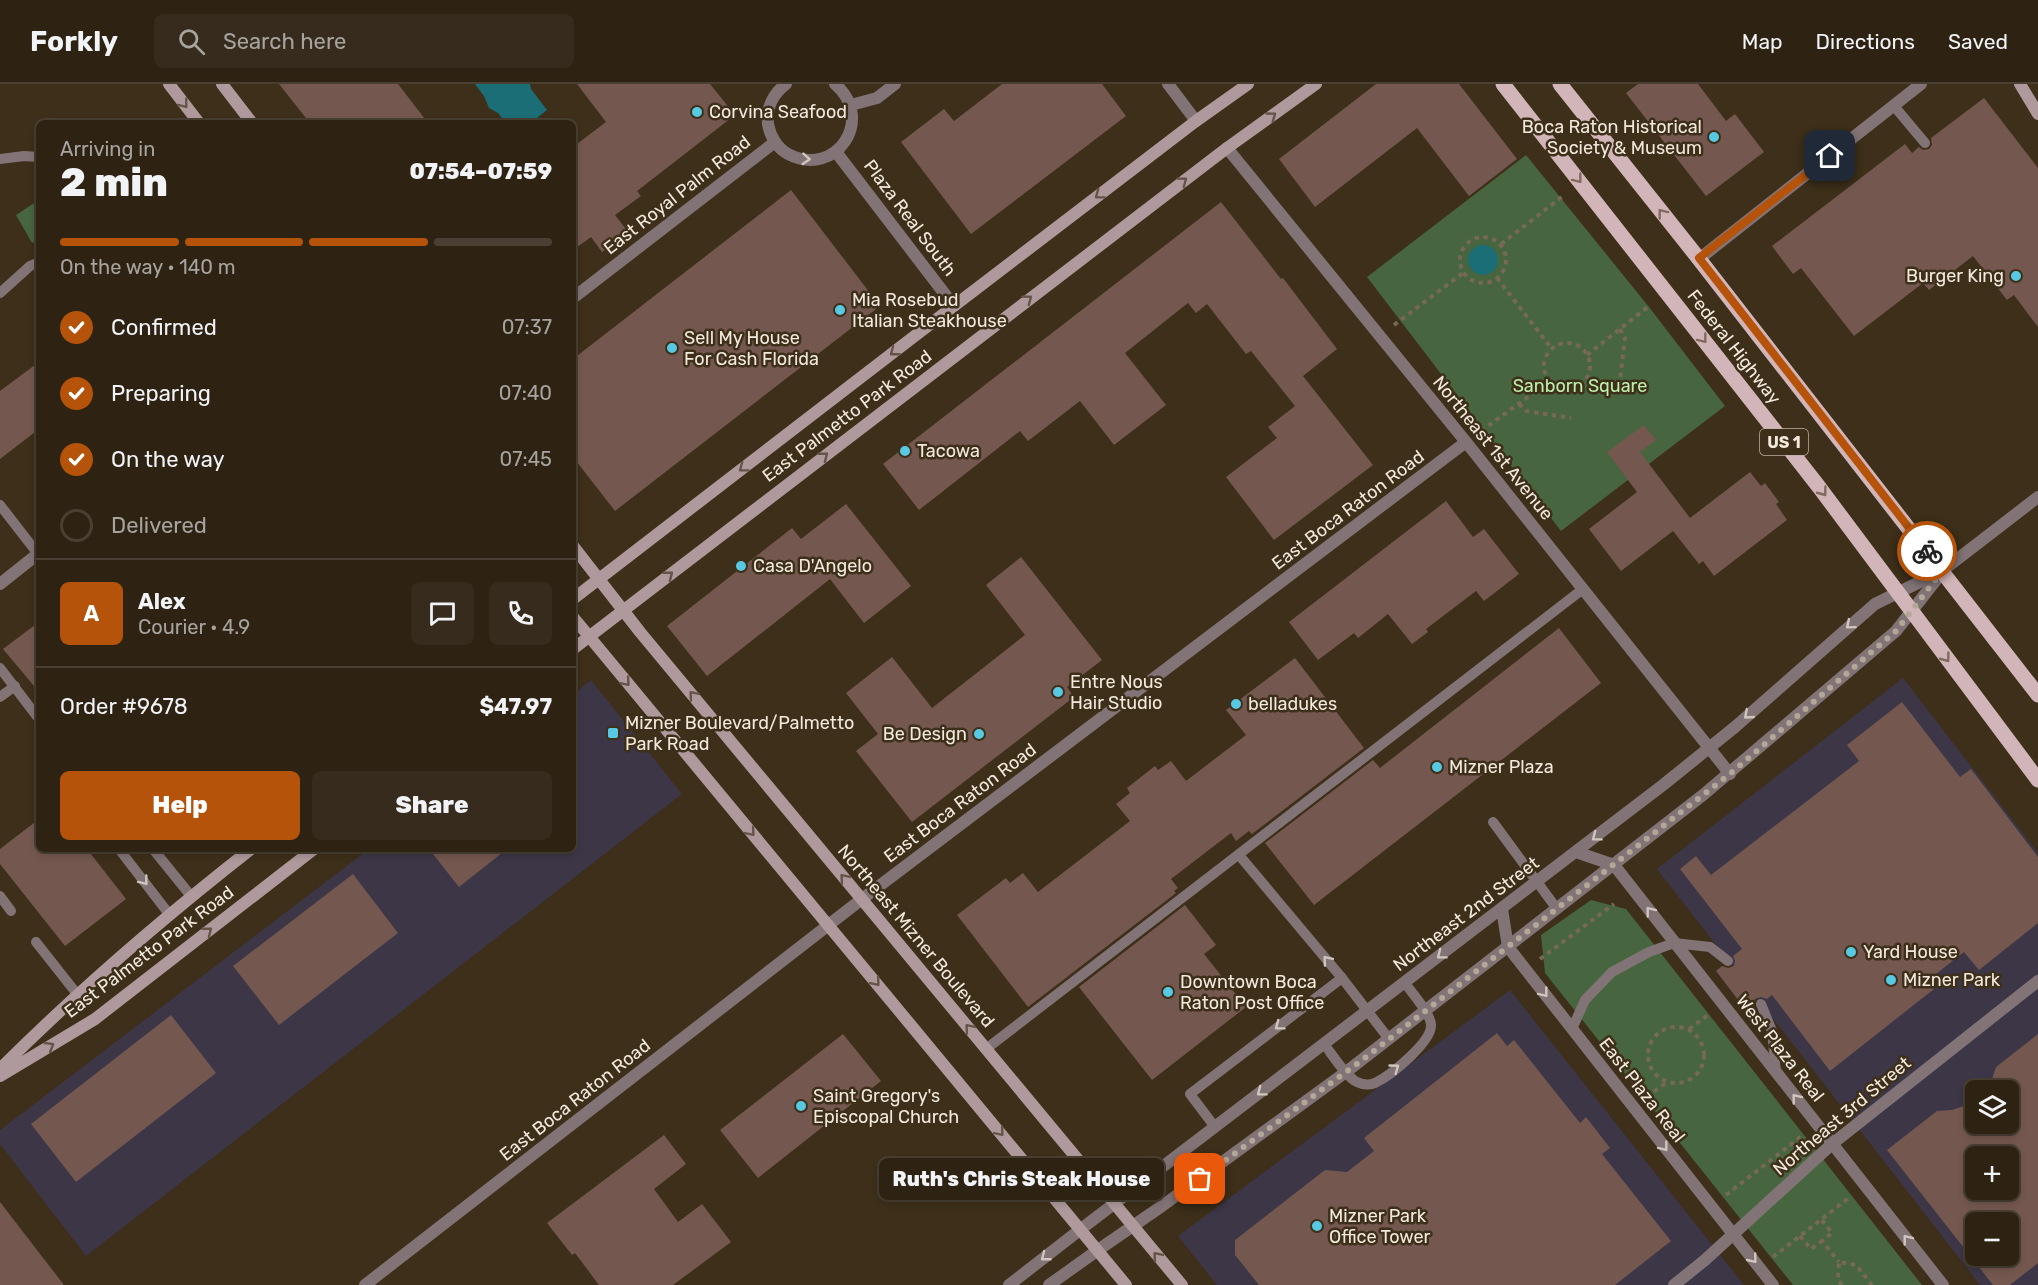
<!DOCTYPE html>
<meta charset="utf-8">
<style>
:root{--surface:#2e2313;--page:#362b1c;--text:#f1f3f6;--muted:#a7a4a0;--line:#494033;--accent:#b45309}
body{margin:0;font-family:Rubik,sans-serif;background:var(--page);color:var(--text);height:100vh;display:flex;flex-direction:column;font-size:22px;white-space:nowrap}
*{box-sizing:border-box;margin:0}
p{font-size:20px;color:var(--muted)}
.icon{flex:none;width:33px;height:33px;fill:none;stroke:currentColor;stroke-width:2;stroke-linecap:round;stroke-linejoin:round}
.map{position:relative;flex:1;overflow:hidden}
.side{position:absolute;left:36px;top:36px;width:540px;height:732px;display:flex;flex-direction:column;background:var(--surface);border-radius:9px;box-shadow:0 3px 9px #0003,0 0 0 2px var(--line)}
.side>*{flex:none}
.tools{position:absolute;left:1965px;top:996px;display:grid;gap:12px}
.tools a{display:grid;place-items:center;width:54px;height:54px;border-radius:9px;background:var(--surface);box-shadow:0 3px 9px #0003,0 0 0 2px var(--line);font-size:30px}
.pin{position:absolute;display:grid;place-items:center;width:51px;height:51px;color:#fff;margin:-26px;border-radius:12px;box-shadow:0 3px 9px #0006}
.courier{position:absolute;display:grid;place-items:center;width:60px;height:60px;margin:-30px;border:4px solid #b45309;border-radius:50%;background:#fff;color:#222;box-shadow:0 2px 8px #0007}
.bubble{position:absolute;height:42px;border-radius:9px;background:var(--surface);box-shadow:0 3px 9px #0003,0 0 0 2px var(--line);font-size:20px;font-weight:800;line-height:42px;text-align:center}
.headline em{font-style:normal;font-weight:800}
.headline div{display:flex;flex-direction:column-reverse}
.headline{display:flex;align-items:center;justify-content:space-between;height:102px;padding:0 24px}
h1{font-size:39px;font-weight:800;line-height:45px}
.bar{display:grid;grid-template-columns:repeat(4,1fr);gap:9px 6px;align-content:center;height:72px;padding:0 24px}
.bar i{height:8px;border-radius:4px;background:var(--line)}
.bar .active{background:var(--accent)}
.bar p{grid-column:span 4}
.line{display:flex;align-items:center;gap:15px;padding:0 24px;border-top:2px solid var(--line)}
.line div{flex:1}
.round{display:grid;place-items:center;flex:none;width:63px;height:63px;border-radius:9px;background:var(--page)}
ol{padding:0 24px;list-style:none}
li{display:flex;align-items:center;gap:18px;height:66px}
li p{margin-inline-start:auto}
li .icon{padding:6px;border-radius:50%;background:var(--accent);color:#fff;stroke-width:4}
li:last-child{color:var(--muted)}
li i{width:33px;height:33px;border:3px solid var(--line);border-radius:50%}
.primary-button{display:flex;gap:12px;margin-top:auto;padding:12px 24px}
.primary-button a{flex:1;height:69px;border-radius:9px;background:var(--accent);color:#fff;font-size:24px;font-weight:800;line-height:69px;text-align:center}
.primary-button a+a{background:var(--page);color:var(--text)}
header{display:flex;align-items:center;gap:36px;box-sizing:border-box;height:84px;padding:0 30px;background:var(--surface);border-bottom:2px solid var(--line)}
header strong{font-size:28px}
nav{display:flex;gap:33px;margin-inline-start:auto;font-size:21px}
.search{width:420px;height:54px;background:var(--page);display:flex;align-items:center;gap:15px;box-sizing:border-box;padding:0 21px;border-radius:9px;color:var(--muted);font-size:22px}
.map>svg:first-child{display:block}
</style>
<header>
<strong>Forkly</strong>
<div class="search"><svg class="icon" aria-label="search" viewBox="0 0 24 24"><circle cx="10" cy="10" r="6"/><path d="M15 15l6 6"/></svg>Search here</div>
<nav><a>Map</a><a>Directions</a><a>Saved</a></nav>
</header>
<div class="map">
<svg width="2038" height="1201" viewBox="0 0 2038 1201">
<rect width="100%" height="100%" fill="#3d2f19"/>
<!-- commercial -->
<g fill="#3c3647" fill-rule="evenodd">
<path d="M1903,594L2038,769V1201H1980L1657,785ZM1976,1006H2008V1040H1976ZM1976,1072H2008V1106H1976ZM1976,1138H2008V1172H1976Z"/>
<polygon points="591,596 682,710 86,1172 0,1060 0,1046 369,765 573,765 573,610"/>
<polygon points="1510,906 1744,1201 1217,1201 1178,1152"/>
</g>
<!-- green -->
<g fill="#47653e">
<polygon points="1526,71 1649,223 1725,322 1561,447 1367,193"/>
<polygon points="39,116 39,155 32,159 16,131"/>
<polygon points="1591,816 1626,825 1922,1201 1793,1201 1545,889 1541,851"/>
</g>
<!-- water -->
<g fill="#1b6e75">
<polygon points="475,0 530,0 531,5 547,26 538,33 539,39 506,39 498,29 489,24 484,12"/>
<circle cx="1483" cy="176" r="15"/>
</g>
<!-- building -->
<g fill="#74584f" fill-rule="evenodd">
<polygon points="279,0 398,0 428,39 310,39"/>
<polygon points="577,0 710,0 735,31 637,107 641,112 615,131 629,149 602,168 591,153 573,166 573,63 606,38"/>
<polygon points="1002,0 1102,0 1126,32 971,150 901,58 944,25 954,37"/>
<polygon points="1376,0 1459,0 1517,75 1469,112 1417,44 1315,123 1279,75"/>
<polygon points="1638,0 1698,0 1726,37 1735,30 1764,68 1706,112 1626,9"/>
<polygon points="1984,14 2038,84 2038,243 2014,211 2007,216 1973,172 1929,206 1923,199 1854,252 1801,184 1793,190 1772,162 1905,60 1912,69 1919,63 1923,66 1929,65 1932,61 1931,54"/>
<polygon points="791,106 880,222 615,427 573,373 573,275"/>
<polygon points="1221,118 1281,195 1283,194 1337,265 1303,292 1373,381 1274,456 1226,393 1277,354 1268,343 1295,322 1251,267 1246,270 1207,220 1196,229 1188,219 1125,269 1166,321 1114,361 1080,317 1028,357 1020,347 919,426 883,380"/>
<polygon points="39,278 39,345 0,375 0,307"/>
<polygon points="1644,341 1656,356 1640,368 1690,434 1750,388 1761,402 1765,399 1779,418 1776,420 1787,436 1714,492 1703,477 1699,480 1673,447 1621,487 1589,445 1637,408 1607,368"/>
<polygon points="1446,417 1473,453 1484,445 1519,490 1484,517 1476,507 1426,545 1428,548 1412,560 1388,530 1358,554 1354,549 1318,576 1289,538"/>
<polygon points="846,420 911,502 864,539 830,495 707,592 667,542 792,444 801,455"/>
<polygon points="1021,473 1102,576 1067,603 1074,613 912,738 856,667 878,650 846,609 892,573 932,624 1025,551 986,501"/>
<polygon points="39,538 39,608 3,565"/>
<polygon points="1559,544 1601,599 1314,821 1265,759 1373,676 1380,684"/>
<polygon points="1295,574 1364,664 1252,750 1249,747 1236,757 1231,749 1171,795 1178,804 1174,807 1176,809 1028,923 957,831 1006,794 1010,799 1023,789 1038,808 1130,737 1116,720 1130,709 1127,704 1155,682 1158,686 1171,677 1186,697 1246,651 1226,626"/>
<polygon points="1902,618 1960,693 1971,685 2038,773 2038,839 1979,886 1964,868 1927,897 1934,905 1830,987 1772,911 1767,915 1761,913 1755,915 1754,920 1755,925 1749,930 1716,887 1722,882 1728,884 1734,882 1735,877 1733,872 1742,865 1680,785 1696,772 1711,791 1859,677 1847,661"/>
<polygon points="39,735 39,765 87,765 126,815 65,862 0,780 0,765"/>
<polygon points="429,765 507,765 459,803"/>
<polygon points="353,790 398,849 279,941 233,882"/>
<polygon points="1185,821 1216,861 1204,870 1246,923 1152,996 1079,903"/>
<polygon points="171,931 216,989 76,1098 31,1040"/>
<polygon points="1497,949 1507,962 1514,956 1580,1039 1586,1033 1610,1064 1602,1070 1671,1157 1615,1201 1259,1201 1235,1171 1235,1156 1325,1086 1347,1088 1374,1067 1364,1054"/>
<polygon points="843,950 881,997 758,1094 720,1046"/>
<path d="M2038,950V1179L2010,1201H1993L1887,1066L1937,1027L1952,1026L1976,1018V1040H2008V1006H1986L1991,998L1996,983ZM1976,1072H2008V1106H1976ZM1976,1138H2008V1172H1976Z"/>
<polygon points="664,1051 686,1080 654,1105 678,1138 702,1120 731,1158 673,1201 599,1201 575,1169 572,1171 547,1139"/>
<polygon points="0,1118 64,1201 0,1201"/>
</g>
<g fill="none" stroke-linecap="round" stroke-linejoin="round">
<!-- path -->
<g stroke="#766a56" stroke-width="4" stroke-dasharray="4.5 4.5" stroke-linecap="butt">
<circle cx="1483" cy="176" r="23"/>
<polyline points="1501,160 1563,112"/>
<polyline points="1497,194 1552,265"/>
<polyline points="1394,241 1463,189"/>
<polyline points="1620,245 1625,254 1620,296"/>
<circle cx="1567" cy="282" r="23"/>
<polyline points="1587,271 1649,222"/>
<polyline points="1519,320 1526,327 1571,334"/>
<polyline points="1481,347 1549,298"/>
<polyline points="1540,875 1614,820"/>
<circle cx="1676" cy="971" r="28"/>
<polyline points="1689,945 1708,931"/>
<polyline points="1647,1013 1667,998"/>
<polyline points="1726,1111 1803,1051"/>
<polyline points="1822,1136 1832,1149 1822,1157 1839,1178"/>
<polyline points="1800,1152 1811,1165 1822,1157"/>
<polyline points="1773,1173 1850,1113"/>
<polyline points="1842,1201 1838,1195 1839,1178 1856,1181 1872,1201"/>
</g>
<!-- service -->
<g stroke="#827476" stroke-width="10">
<polyline points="1894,22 1925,59"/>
<polyline points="0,75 24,72 39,73"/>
<polyline points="0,209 30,182 39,178"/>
<polyline points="0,421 38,470"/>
<polyline points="0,584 39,635"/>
<polyline points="0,613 15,602"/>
<polyline points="1493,738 1557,825"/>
<polyline points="119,765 169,830"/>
<polyline points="153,765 191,812"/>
<polyline points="1239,771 1342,894 1389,955"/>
<polyline points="0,812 11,827"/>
<polyline points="36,858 77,910"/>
<polyline points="1761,920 1772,947 1776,988"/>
<polyline points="1572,945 1585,916 1612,888 1649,868 1674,859 1710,863 1728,877"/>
<path d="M1324,960C1332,970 1346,993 1357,998C1363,1001 1370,1001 1375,999C1390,992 1432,958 1431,941C1431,930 1412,909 1405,899"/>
<polyline points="986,965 1583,505"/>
<polyline points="1215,1043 1190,1010 1342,894"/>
</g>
<!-- minor -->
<g stroke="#827476" stroke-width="12">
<path d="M786,0C773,10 766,24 768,40C770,52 777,64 788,70C836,95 876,35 835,0"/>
<polyline points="1168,0 1196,37"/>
<polyline points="851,21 877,14 895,0"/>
<polyline points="1227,64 1466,358 1730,690"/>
<polyline points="836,68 954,222"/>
<polyline points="1699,175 1921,0"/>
<polyline points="573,214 775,58"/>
<polyline points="0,500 39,469"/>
<polyline points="1576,768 1614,781 1943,1201"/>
<polyline points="1502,825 1508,863 1773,1201"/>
<polyline points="365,1201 862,815 1466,358"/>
<polyline points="1009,1201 1081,1145"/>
<polyline points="1049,1201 1098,1166"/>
<polyline points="1674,1201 1705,1176 1832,1060 2038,897"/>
</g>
<!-- tertiary -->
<g stroke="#827476" stroke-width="12">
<polyline points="1081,1145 1663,701 1735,643 1875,520 1942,487 2038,413"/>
<polyline points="1098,1166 1162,1122 1346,988 1703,711 1896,547 1940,491"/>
</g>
<!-- secondary -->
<g stroke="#af999c" stroke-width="12">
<polyline points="169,0 199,39"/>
<polyline points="222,0 252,39"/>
<polyline points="2020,0 2038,30"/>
<polyline points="573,462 640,548 1182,1201"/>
<polyline points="573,515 916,251 1196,37 1248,0"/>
<polyline points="573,533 1126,1201"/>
<polyline points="573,565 1227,64 1316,0"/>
<path d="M0,985C79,906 163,834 251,765"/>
<polyline points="0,992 95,935 314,765"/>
</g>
<!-- primary -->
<g stroke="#d2b5b9" stroke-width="15">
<polyline points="1503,0 1819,403 2038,696"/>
<polyline points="1560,0 1699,175 2038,611"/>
</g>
</g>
<!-- one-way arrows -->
<defs><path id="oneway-chevron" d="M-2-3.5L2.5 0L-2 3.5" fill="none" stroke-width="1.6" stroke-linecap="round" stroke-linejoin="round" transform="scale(1.5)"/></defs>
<g stroke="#655447">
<use href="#oneway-chevron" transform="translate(184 20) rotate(52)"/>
<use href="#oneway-chevron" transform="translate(1272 32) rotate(-36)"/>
<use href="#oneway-chevron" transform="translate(1183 97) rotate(-37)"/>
<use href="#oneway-chevron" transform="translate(1099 111) rotate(143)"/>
<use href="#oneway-chevron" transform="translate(1028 215) rotate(-37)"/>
<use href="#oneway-chevron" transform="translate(894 268) rotate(142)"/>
<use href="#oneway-chevron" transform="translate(824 372) rotate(-38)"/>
<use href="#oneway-chevron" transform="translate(743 384) rotate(143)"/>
<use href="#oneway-chevron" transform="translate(669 491) rotate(-38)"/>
<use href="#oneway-chevron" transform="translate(626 598) rotate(50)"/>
<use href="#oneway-chevron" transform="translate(693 611) rotate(-130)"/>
<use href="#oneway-chevron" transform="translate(751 748) rotate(50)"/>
<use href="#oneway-chevron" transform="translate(844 794) rotate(-130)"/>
<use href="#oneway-chevron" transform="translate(208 847) rotate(-38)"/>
<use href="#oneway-chevron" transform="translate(876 898) rotate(50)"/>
<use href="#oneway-chevron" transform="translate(969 944) rotate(-130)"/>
<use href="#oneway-chevron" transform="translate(50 962) rotate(-31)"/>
<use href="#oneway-chevron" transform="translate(1000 1048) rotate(50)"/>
<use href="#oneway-chevron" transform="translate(1157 1172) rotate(-130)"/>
</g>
<g stroke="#d0c6bd">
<use href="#oneway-chevron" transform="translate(806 75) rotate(4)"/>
<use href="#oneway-chevron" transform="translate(1850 541) rotate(140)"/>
<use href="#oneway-chevron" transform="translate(1748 631) rotate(139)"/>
<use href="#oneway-chevron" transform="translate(1596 753) rotate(143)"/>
<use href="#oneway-chevron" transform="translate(144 797) rotate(52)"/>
<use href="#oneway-chevron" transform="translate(1650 827) rotate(-128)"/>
<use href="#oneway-chevron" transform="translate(1441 871) rotate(143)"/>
<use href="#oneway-chevron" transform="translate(1327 876) rotate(-130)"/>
<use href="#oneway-chevron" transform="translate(1544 909) rotate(52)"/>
<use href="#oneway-chevron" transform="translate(1279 942) rotate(143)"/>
<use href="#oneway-chevron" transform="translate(1395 984) rotate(-36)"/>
<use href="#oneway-chevron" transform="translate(1261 1008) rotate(143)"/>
<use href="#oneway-chevron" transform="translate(1796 1014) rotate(-128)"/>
<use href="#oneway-chevron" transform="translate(1664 1063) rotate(52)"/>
<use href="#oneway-chevron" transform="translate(1907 1155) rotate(-128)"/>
<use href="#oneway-chevron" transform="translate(1045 1173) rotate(142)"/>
<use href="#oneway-chevron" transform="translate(1753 1175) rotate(51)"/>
</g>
<g stroke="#806b61">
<use href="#oneway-chevron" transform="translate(1578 95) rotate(52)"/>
<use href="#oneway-chevron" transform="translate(1662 129) rotate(-128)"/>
<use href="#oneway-chevron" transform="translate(1703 255) rotate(52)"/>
<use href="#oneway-chevron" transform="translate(1823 408) rotate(53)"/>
<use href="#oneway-chevron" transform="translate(1946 574) rotate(53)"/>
</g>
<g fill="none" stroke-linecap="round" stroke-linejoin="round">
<!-- done -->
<polyline stroke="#b3a898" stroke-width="6" stroke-dasharray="0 10.8" points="1200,1095 1361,977 1730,690 1896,547 1942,487 1927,467"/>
<!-- route -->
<polyline stroke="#b45309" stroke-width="8" points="1830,72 1699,174 1927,467"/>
</g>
<!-- markers -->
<g fill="#58c9e3" stroke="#3d2f19" stroke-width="2">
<circle cx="697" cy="28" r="6"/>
<circle cx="1714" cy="53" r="6"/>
<circle cx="2016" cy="192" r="6"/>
<circle cx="840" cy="226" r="6"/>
<circle cx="672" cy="264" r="6"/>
<circle cx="905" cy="367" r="6"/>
<circle cx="741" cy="482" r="6"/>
<circle cx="1058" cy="608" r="6"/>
<circle cx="1236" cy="620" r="6"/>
<rect x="607" y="643" width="12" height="12" rx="3"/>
<circle cx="979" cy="650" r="6"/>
<circle cx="1437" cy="683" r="6"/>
<circle cx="1851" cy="868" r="6"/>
<circle cx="1891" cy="896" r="6"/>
<circle cx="1168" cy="908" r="6"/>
<circle cx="801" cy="1022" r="6"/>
<circle cx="1317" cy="1142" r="6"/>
</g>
<g text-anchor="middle" stroke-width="5" stroke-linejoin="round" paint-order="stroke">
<!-- shield labels -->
<rect fill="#3d2f19" stroke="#bcb1a2" stroke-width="1.5" x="1760" y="345" width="48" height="26" rx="4.5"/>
<g font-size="16" font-weight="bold" fill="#f2e9dc">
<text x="1784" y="364">US 1</text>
</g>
<!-- poi labels -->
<g font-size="18" fill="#f2e9dc" stroke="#3d2f19" text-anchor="start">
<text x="709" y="34">Corvina Seafood</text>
<text x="1702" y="49" text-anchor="end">Boca Raton Historical<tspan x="1702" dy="21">Society &amp; Museum</tspan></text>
<text x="2004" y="198" text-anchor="end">Burger King</text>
<text x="852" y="222">Mia Rosebud<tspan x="852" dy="21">Italian Steakhouse</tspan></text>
<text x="684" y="260">Sell My House<tspan x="684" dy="21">For Cash Florida</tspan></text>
<text x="917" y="373">Tacowa</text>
<text x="753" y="488">Casa D'Angelo</text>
<text x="1070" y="604">Entre Nous<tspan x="1070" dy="21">Hair Studio</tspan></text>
<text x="1248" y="626">belladukes</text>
<text x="625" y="645">Mizner Boulevard/Palmetto<tspan x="625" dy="21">Park Road</tspan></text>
<text x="967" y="656" text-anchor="end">Be Design</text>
<text x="1449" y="689">Mizner Plaza</text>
<text x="1863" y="874">Yard House</text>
<text x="1903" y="902">Mizner Park</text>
<text x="1180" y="904">Downtown Boca<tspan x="1180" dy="21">Raton Post Office</tspan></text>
<text x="813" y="1018">Saint Gregory's<tspan x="813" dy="21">Episcopal Church</tspan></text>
<text x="1329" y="1138">Mizner Park<tspan x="1329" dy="21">Office Tower</tspan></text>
</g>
<!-- street labels -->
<g font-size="18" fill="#f2e9dc" stroke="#3d2f19">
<text transform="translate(677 111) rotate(-38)" y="6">East Royal Palm Road</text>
<text transform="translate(910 134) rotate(53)" y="6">Plaza Real South</text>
<text transform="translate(1734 263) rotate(52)" y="6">Federal Highway</text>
<text transform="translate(847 332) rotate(-37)" y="6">East Palmetto Park Road</text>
<text transform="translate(1493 364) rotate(51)" y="6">Northeast 1st Avenue</text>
<text transform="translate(1348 426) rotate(-37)" y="6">East Boca Raton Road</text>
<text transform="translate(960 719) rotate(-37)" y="6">East Boca Raton Road</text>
<text transform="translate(1466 830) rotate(-37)" y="6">Northeast 2nd Street</text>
<text transform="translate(916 852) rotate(50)" y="6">Northeast Mizner Boulevard</text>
<text transform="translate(149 868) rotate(-37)" y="6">East Palmetto Park Road</text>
<text transform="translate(1780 964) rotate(52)" y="6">West Plaza Real</text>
<text transform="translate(1642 1006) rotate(52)" y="6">East Plaza Real</text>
<text transform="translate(575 1016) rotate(-38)" y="6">East Boca Raton Road</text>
<text transform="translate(1842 1032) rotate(-40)" y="6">Northeast 3rd Street</text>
</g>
<!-- park labels -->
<g font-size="18" fill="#bcf1ac" stroke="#3d2f19">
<text x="1580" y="308">Sanborn Square</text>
</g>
</g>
</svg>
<div class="tools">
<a><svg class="icon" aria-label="layers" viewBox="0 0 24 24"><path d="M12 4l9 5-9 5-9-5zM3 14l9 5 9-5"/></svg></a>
<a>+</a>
<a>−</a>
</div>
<div class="pin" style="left:1200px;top:1095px;background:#ea580c"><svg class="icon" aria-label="bag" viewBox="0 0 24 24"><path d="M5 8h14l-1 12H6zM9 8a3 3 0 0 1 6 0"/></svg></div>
<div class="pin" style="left:1830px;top:72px;background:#1f2937"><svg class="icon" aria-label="home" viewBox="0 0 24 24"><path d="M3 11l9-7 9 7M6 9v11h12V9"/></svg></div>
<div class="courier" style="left:1927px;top:467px"><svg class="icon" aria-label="bike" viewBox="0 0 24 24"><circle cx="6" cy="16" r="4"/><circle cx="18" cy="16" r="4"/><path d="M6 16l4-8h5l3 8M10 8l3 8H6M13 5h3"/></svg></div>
<div class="bubble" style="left:879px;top:1074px;width:285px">Ruth's Chris Steak House</div>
<section class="side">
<div class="headline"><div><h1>2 min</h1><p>Arriving in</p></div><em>07:54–07:59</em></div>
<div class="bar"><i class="active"></i><i class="active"></i><i class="active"></i><i></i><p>On the way · 140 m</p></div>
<ol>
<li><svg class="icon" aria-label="check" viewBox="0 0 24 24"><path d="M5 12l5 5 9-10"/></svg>Confirmed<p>07:37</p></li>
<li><svg class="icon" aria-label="check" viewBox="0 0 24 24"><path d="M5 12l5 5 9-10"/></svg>Preparing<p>07:40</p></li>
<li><svg class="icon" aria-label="check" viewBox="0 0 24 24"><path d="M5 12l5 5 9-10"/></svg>On the way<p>07:45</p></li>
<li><i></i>Delivered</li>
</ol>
<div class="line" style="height:108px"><b class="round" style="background:var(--accent);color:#fff">A</b><div><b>Alex</b><p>Courier · 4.9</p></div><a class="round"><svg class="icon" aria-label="chat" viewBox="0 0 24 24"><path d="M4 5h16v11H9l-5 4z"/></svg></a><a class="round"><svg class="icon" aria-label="phone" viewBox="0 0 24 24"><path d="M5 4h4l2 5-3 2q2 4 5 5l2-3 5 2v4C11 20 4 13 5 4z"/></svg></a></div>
<div class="line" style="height:78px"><div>Order #9678</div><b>$47.97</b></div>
<div class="primary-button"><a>Help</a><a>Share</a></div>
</section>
</div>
